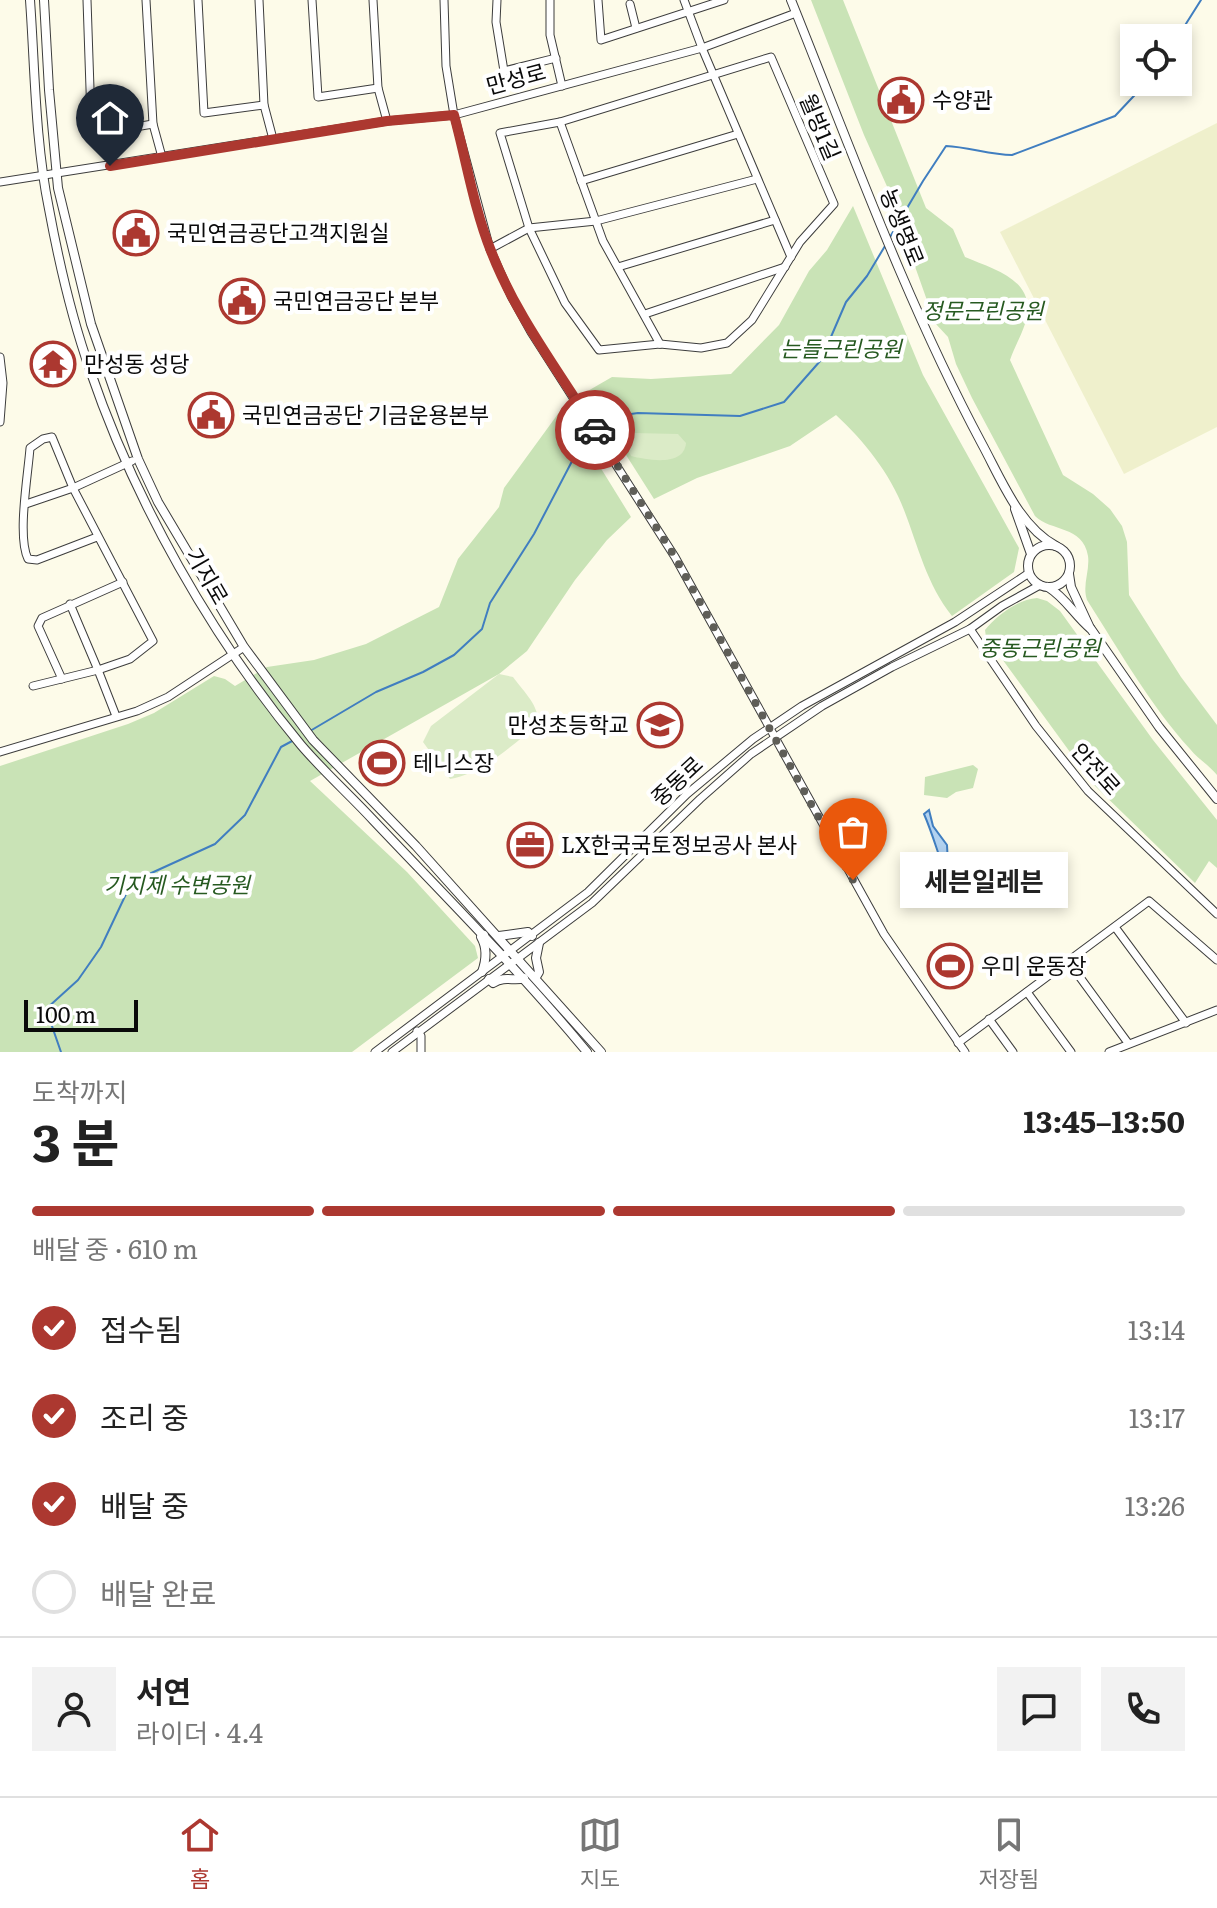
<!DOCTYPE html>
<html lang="ko">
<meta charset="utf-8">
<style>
:root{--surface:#fff;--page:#f2f2f2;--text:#222;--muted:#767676;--line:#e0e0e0;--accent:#ac3830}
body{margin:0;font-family:Literata,"Noto Sans KR",serif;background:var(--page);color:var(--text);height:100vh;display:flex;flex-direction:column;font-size:30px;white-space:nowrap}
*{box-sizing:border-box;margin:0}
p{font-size:26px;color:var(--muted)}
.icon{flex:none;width:44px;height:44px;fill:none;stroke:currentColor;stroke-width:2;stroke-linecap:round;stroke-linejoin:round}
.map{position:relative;height:1052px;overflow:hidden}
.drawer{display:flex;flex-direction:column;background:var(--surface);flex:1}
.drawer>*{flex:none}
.buttons{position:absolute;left:1120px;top:24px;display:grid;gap:16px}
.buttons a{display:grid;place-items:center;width:72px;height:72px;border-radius:0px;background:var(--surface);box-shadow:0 4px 12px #0003;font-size:40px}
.scale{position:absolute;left:24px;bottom:20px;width:114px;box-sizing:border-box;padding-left:8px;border:4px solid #0a0a0a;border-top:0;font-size:22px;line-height:28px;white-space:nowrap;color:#0a0a0a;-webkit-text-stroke:6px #fff;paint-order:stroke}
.pin{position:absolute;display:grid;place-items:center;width:68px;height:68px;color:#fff;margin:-82px -34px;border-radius:50% 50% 50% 0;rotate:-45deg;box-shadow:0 0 8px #0007}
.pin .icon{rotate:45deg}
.courier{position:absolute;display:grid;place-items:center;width:80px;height:80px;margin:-40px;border:6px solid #ac3830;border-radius:50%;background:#fff;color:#222;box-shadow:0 2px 10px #0007}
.bubble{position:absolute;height:56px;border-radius:0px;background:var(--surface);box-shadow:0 4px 12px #0003;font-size:26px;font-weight:700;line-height:56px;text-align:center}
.head em{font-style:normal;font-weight:700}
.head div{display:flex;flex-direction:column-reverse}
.head{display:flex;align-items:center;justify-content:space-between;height:136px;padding:0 32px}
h1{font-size:52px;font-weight:700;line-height:60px}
.bar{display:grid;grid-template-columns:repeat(4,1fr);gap:12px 8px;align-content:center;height:96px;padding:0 32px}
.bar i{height:10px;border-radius:6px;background:var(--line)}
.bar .active{background:var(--accent)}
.bar p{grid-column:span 4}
.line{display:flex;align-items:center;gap:20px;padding:0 32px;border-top:2px solid var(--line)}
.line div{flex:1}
.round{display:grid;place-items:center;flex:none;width:84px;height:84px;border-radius:0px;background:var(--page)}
ol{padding:0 32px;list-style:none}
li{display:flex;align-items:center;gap:24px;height:88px}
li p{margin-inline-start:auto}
li .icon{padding:8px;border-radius:50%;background:var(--accent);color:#fff;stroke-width:4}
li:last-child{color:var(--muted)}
li i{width:44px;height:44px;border:4px solid var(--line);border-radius:50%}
.tabs{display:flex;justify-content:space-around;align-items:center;height:112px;border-top:2px solid var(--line);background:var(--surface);font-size:22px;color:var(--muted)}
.tabs a{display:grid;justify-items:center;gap:4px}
.tabs .active{color:var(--accent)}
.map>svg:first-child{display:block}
</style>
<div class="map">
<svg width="1217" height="1052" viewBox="0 0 1217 1052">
<rect width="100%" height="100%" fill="#fdfbe9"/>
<!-- farmland -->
<polygon fill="#eff0cc" points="1217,123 1217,427 1124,474 1000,232"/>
<!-- green -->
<g fill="#c9e3b6">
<path d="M811,0H843L926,208L953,229L965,257C995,270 1039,280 1025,324C1021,336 1014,348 1010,360L1063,475L1093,494L1110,509L1122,526L1127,542L1129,595L1181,677L1217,725V775C1209,765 1198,759 1190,749C1150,705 1119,650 1087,600C1082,585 1090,571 1088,556C1083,525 1051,532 1035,516L972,398L956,364L948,337L935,323L912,258L915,251L911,240L864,135Z"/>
<path d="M853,206L923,375L1019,548L1014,572L952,616C927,585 918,546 904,510C890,473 864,441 836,415L790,446L697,478L654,499L586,392L612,377L651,379L731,374L779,325L809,271L827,250Z"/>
<polygon points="563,407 631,517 607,540 575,580 527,651 499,674 310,781 407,872 475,946 478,958 352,1052 0,1052 0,766 128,724 154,713 214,676 225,679 235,686 267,667 314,660 366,644 439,607 458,559 499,507 504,488"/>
<path d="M1037,598L1047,601L1060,611L1153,740L1217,820V868L1209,861L1195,883L1094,785L986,637L985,630C997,615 1019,599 1037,598Z"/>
<polygon points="973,765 978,769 973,788 956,792 947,798 924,795 925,777"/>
</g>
<!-- pitch -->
<g fill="#dbebc7">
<path d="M633,433L678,434L686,443C684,467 648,460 631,456L625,443Z"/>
<path d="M499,674L513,677C523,691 544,710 536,727C510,746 482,774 450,779L423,742L431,726Z"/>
<polygon points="392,742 405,759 372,783 360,766"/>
</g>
<!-- water -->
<path fill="#b2d2f0" stroke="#407ec0" stroke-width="2" d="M929,810L933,826L947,845L948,864H942C936,847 931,830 924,814Z"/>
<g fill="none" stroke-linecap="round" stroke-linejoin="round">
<!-- stream -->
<g stroke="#407ec0" stroke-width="2">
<polyline points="1177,38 1201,0"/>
<path d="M890,237L923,181L946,146C969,147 990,155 1012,155L1115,116L1147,82"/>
<polyline points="596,425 602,418 638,413 740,416 784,402 821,360 846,302 867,276 885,246"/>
<polyline points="310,731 376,692 423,672 454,655 482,629 490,603 534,534 581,444 592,430"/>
<polyline points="61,1052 46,1009 78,980 101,947 127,892 136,880 215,844 245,815 281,747 294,740"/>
</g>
<!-- minor casing -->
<g stroke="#3d3d3d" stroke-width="9">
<g id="minor">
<polyline points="87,0 91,118 99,133 153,124"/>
<polyline points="146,0 153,124 162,157"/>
<polyline points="198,0 204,113 264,105"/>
<polyline points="259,0 264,105 273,139"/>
<polyline points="312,0 318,97 378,88"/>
<polyline points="373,0 378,88 387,121"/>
<polyline points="444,0 446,66 454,115 490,249 511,296 531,332 675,557 884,934 965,1052"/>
<polyline points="497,0 496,22 504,71 556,58"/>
<polyline points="550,0 550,35 562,86"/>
<polyline points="598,0 601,40 724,0"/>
<polyline points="684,0 702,48 791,257"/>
<polyline points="630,4 636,28"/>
<polygon points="771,57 834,204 800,242 752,320 727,343 701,348 660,344 599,350 565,303 529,228 500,133 560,122"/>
<polyline points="560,122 603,241 660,344"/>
<polyline points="581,181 738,134"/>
<polyline points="0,182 387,121 454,115 702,48 796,13"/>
<polyline points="490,249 529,228 596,221 757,179"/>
<polyline points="618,267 775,220"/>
<polyline points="645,314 785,267"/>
<polyline points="0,357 3,383 0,422"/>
<polyline points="26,504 73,488 132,461"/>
<path d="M70,604L98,670L130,659L153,641L73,488L52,437L43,439L30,448C28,475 17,537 28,559L37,560L97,537"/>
<polyline points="970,629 1036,726 1088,791 1217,914"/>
<polyline points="62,679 38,626 42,618 123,582"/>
<polyline points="33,686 98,670 116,716"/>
<polyline points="0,752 137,711 168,697 244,647"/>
<polyline points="1115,927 1186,1023"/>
<polyline points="1068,961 1128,1043"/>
<polyline points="1027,992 1071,1052"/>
<polyline points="989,1019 1013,1052"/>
<polyline points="417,1031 421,1036 421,1052"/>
<polyline points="958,1043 1149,901 1217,960"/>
<polyline points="375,1052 588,892 687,794 753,739 802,706 955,622 1029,573"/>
<polyline points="392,1052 592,903 700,799 751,754 822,706 892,667 970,629 1002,606 1040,585"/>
<polyline points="1109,1052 1217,1010"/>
</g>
</g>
<!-- tertiary casing -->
<g stroke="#3d3d3d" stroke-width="10">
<g id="tertiary">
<path d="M30,0C35,69 35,141 49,209C59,263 72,319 90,370C135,502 212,638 301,745C324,772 350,795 374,821C446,897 520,971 587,1052"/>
<polyline points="44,0 49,90 58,188 91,324 138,459 158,502 244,647 313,740 416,846 601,1052"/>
<path d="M791,0C851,149 906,302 982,444C1001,479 1019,526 1056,546"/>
<polyline points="1015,509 1031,554"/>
<circle cx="1049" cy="566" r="21"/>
<polyline points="1069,574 1071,587 1090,628"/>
<path d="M1048,587C1066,598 1075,616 1091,629L1159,727L1217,799"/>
<polyline points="499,936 528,932 532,936"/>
<path d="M482,972C486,961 488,949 481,937L484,935"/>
<polyline points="536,977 539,972 536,958 539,943"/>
<path d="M489,979L493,983C506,975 514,982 524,978"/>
</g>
</g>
<!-- minor -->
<use href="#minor" stroke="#fff" stroke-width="7"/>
<!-- tertiary -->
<use href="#tertiary" stroke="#fff" stroke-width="8"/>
</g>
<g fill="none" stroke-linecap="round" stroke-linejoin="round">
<!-- done -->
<polyline stroke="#5f5e58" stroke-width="8" stroke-dasharray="0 14.4" points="595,430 675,557 853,880"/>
<!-- route -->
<path stroke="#ac3830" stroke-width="10" d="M110,166L387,121L454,115C466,159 474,209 491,251C516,316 559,371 595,430"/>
</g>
<!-- icons -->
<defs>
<g id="civic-ring" transform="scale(2.3)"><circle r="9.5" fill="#fff" stroke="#ac3830" stroke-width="1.5"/><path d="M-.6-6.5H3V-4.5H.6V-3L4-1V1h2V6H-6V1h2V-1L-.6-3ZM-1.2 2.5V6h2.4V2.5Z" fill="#ac3830"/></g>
<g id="temple-ring" transform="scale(2.3)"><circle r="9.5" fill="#fff" stroke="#ac3830" stroke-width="1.5"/><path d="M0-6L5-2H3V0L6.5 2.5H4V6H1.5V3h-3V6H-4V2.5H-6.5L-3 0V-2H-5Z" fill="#ac3830"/></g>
<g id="school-ring" transform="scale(2.3)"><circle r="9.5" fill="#fff" stroke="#ac3830" stroke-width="1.5"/><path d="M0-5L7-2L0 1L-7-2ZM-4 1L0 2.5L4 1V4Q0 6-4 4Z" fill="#ac3830"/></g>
<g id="stadium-ring" transform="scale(2.3)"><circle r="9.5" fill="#fff" stroke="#ac3830" stroke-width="1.5"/><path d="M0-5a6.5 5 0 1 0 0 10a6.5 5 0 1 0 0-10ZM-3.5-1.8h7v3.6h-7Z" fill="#ac3830"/></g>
<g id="office-ring" transform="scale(2.3)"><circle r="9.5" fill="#fff" stroke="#ac3830" stroke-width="1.5"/><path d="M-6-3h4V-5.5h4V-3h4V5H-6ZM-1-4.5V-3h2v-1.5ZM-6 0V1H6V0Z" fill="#ac3830"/></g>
</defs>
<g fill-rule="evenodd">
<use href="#civic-ring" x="901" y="100"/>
<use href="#civic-ring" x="136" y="233"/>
<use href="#civic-ring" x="242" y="301"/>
<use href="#temple-ring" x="53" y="364"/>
<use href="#civic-ring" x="211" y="415"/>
<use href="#school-ring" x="660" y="725"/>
<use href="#stadium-ring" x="382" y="763"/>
<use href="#office-ring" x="530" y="845"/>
<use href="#stadium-ring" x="950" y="966"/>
</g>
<g text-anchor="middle" stroke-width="8" stroke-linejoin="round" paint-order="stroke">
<!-- street labels -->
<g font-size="22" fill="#0a0a0a" stroke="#fff">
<text transform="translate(516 79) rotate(-15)" y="8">만성로</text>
<text transform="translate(820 127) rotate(67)" y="8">월방1길</text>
<text transform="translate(902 227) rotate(68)" y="8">농생명로</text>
<text transform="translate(207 576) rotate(60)" y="8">기지로</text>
<text transform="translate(1096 769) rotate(48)" y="8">안전로</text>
<text transform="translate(677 781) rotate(-43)" y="8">중동로</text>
</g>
<!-- poi labels -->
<g font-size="22" fill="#0a0a0a" stroke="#fff" text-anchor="start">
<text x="932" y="108">수양관</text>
<text x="167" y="241">국민연금공단고객지원실</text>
<text x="273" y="309">국민연금공단 본부</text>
<text x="84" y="372">만성동 성당</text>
<text x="242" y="423">국민연금공단 기금운용본부</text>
<text x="629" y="733" text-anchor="end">만성초등학교</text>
<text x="413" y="771">테니스장</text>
<text x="561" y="853">LX한국국토정보공사 본사</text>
<text x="981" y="974">우미 운동장</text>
</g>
<!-- park labels -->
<g font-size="22" font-style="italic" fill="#275a21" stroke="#fff">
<text x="983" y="319">정문근린공원</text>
<text x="841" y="357">는들근린공원</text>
<text x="1040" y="656">중동근린공원</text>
<text x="177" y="893">기지제 수변공원</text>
</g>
</g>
</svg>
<div class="buttons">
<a><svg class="icon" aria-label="locate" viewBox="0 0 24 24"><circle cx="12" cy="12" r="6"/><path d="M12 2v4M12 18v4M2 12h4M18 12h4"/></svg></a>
</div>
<div class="scale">100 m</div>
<div class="pin" style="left:853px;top:880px;background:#ea580c"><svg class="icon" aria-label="bag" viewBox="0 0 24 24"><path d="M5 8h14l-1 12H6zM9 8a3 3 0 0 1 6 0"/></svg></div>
<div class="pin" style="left:110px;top:166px;background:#1f2937"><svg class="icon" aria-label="home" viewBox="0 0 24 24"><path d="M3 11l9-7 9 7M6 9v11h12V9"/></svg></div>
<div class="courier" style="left:595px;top:430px"><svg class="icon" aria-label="car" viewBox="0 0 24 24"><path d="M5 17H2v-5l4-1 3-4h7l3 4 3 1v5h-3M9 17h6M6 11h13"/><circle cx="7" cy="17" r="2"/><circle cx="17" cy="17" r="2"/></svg></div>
<div class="bubble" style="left:900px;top:852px;width:168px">세븐일레븐</div>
</div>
<section class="drawer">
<div class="head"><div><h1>3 분</h1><p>도착까지</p></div><em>13:45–13:50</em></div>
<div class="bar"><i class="active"></i><i class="active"></i><i class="active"></i><i></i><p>배달 중 · 610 m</p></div>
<ol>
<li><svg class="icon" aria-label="check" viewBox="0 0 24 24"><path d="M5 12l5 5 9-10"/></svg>접수됨<p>13:14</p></li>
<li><svg class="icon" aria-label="check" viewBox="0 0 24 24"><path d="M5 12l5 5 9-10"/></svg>조리 중<p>13:17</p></li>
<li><svg class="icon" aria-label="check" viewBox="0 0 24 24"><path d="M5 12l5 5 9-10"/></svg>배달 중<p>13:26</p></li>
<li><i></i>배달 완료</li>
</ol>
<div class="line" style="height:144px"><a class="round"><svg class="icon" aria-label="person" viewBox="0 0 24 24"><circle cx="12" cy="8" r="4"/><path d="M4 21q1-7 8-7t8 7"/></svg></a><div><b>서연</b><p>라이더 · 4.4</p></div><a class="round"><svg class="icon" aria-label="chat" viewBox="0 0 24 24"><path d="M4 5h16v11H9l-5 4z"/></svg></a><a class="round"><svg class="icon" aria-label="phone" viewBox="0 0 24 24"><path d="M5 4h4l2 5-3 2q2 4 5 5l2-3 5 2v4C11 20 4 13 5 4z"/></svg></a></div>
</section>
<nav class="tabs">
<a class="active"><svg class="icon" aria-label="home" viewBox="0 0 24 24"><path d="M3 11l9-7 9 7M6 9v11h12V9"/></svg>홈</a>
<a><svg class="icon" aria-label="map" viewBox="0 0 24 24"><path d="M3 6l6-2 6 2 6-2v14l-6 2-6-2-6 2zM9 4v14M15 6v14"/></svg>지도</a>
<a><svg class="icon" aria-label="saved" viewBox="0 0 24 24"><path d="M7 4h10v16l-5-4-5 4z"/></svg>저장됨</a>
</nav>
